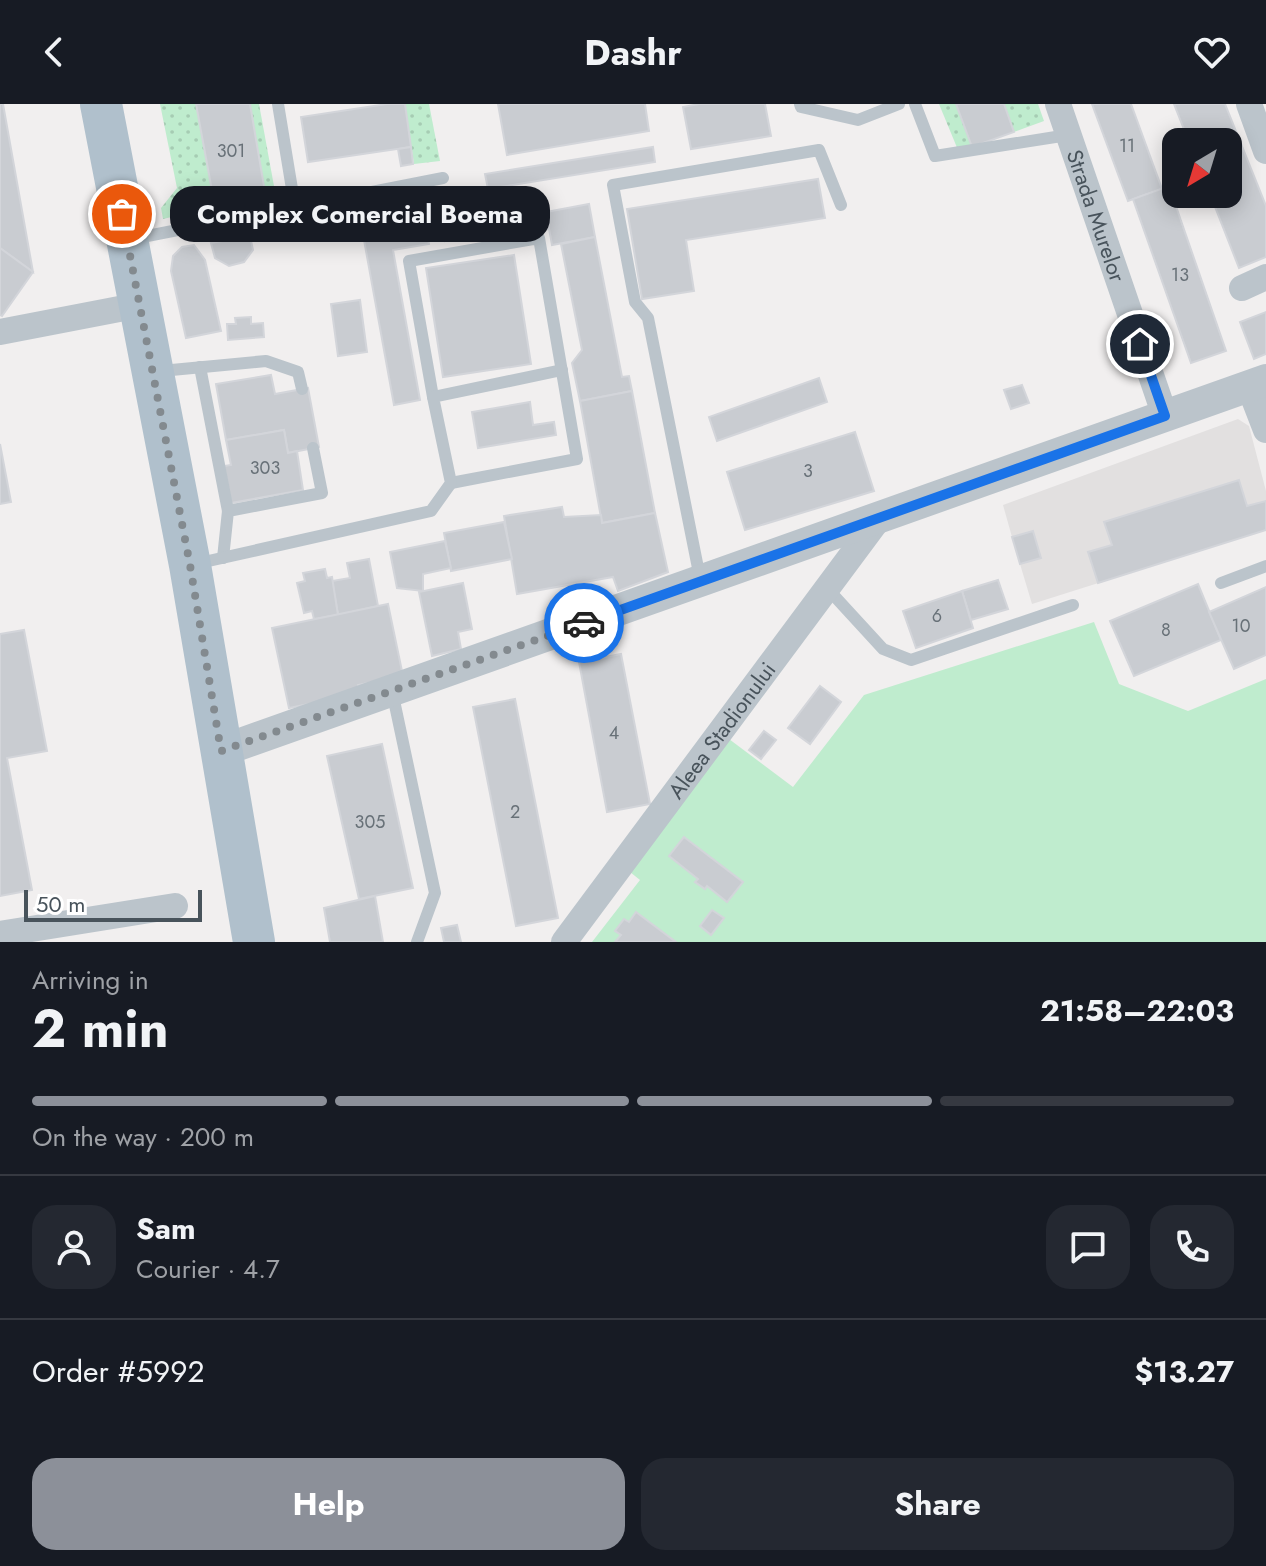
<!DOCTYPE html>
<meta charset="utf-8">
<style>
:root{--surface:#171b24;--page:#242831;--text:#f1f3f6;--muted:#9ea1a6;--line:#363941;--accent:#8c9099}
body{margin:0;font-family:Jost,sans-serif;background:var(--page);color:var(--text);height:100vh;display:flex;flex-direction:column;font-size:30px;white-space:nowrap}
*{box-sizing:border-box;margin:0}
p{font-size:26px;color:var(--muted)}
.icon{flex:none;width:44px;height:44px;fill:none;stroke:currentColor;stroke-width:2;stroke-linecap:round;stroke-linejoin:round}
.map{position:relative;height:838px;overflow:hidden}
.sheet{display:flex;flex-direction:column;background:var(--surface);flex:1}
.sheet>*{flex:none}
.needle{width:52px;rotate:218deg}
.tools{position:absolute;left:1162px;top:24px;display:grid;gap:16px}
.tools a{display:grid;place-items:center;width:80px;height:80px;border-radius:16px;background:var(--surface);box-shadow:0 4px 20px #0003;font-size:40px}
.scale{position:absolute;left:24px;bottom:20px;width:178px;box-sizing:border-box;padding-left:8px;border:4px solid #48535b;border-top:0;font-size:22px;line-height:28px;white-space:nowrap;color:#48535b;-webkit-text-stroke:6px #fff;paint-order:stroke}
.pin{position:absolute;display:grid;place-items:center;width:68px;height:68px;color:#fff;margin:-34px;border:4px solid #fff;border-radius:50%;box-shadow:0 2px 8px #0007}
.courier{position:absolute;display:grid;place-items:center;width:80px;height:80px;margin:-40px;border:6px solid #1a73e8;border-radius:50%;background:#fff;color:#222;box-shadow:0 2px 10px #0007}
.bubble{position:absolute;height:56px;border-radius:24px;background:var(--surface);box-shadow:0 4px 20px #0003;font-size:26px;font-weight:700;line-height:56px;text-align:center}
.headline em{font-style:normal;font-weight:700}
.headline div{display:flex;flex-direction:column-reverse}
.headline{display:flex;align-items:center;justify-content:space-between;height:136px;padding:0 32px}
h1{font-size:52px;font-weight:700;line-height:60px}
.bar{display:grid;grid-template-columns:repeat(4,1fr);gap:12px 8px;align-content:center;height:96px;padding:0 32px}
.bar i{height:10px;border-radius:6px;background:var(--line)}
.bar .selected{background:var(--accent)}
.bar p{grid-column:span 4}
.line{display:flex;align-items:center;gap:20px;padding:0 32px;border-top:2px solid var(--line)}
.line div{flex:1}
.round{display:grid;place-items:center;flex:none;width:84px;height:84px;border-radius:24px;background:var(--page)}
.primary-button{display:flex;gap:16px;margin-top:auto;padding:16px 32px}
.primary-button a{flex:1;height:92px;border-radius:24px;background:var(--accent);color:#fff;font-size:32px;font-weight:700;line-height:92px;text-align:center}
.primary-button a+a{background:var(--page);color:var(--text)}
header{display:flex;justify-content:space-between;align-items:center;height:104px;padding:0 32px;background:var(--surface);font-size:36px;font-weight:700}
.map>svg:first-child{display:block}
</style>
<header><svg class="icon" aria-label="back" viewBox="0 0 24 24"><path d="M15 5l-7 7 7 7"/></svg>Dashr<svg class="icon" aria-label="heart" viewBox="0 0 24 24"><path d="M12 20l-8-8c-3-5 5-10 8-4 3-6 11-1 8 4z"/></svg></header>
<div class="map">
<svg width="1266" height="838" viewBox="0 0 1266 838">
<defs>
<pattern id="grass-dots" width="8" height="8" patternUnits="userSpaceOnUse" patternTransform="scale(2)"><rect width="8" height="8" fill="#bfecce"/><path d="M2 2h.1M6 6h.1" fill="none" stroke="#a6ccb3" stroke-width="1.8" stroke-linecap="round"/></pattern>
</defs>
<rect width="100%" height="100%" fill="#f1efef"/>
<!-- education -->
<polygon fill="#e2e0e0" points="1238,315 1249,322 1266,387 1266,426 1032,500 1020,460 1041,454 1033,427 1012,433 1003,401"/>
<!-- grass -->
<g fill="url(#grass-dots)">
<polygon points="160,0 196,0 215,103 163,115 161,104 177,84"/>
<polygon points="250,0 259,0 276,93 266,94"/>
<polygon points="405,0 429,0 440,57 414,60"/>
<polygon points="939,0 956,0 972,43 958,46"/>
<polygon points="1004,0 1038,0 1044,17 1014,28"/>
</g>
<!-- pitch -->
<polygon fill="#bfecce" points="1094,518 1119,580 1188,607 1266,575 1266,838 592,838 640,776 630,768 729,635 793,683 864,591"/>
<!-- building -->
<g fill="#c9ccd1" stroke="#d3d5da" stroke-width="2">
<polygon points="0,0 3,0 33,168 0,144"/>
<polygon points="196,0 250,0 266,94 215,103"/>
<polygon points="387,0 405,0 411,43 308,58 301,13"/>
<polygon points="498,0 645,0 649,27 507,51"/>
<polygon points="699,0 765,0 771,32 691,45 683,3"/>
<polygon points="956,0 1004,0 1014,28 972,43"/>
<polygon points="1092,0 1131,0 1162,85 1128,97"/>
<polygon points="1174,0 1225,0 1266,102 1266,153 1239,164 1210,90 1228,90 1228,38 1189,38"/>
<polygon points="411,43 413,60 401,62 398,45"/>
<polygon points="653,43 655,58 488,85 485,70"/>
<polygon points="818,75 825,114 686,136 694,187 642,195 627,105"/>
<polygon points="1169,82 1226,247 1191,259 1133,95"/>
<polygon points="542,92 549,125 508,132 507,126 445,137 440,111"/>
<polygon points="589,100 595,133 552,141 546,108"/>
<polygon points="424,114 429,140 393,146 420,296 394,301 362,125"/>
<polygon points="250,132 253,146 244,158 229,162 215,154 211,139"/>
<polygon points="595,133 622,273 629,272 632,287 580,297 572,259 582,246 561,140"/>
<polygon points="194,141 205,156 221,227 186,234 171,167 173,152 182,143"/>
<polygon points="0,144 33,168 2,212 0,211"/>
<polygon points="514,151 531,260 443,273 426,164"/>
<polygon points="360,196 367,248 338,252 331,200"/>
<polygon points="1266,208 1266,250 1254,255 1240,218"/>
<polygon points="251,213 251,220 263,219 264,233 228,236 227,220 236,220 235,214"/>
<polygon points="271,271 275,290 308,284 319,343 288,349 284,326 226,336 216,280"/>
<polygon points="819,274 827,298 717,337 709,313"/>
<polygon points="1022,281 1029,299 1011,305 1004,286"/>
<polygon points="632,287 655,409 602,419 580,297"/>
<polygon points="530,298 533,321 554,318 556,331 478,344 472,308"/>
<polygon points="284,326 288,349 297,347 303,386 231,399 224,362 231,361 226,336"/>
<polygon points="855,328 874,387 745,426 727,368"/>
<polygon points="0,340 11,398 0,400"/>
<polygon points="1239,376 1247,402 1266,397 1266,426 1098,479 1088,448 1112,441 1104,418"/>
<polygon points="562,403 564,413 601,411 602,419 655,409 668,468 618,487 613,473 517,490 504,412"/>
<polygon points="504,418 512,455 451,467 444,429"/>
<polygon points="1033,427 1041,454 1020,460 1012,433"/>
<polygon points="445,437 451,464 423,470 423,487 397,484 390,448"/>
<polygon points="369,455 378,502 338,511 332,477 350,474 347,459"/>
<polygon points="325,465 327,474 332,473 338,511 314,515 312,507 304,509 297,479 305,477 303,469"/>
<polygon points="998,476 1008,505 971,516 962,487"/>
<polygon points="463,479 472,525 458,528 461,545 432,552 419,488"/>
<polygon points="1198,480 1221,536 1134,572 1110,517"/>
<polygon points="1266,483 1266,551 1234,565 1209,508"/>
<polygon points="962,487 973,524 916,544 903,507"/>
<polygon points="388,500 403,572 358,581 359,590 289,604 272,524"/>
<polygon points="24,526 47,647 7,654 32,786 0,792 0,530"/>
<polygon points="621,550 650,700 607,708 579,558"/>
<polygon points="820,582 841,598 810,640 788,624"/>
<polygon points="515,595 558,814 516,822 473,603"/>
<polygon points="764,627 776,636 761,655 749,646"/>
<polygon points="382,640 413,784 359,795 327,652"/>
<polygon points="684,733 743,778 727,798 707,782 705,785 695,778 698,775 669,752"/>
<polygon points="375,792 383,838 330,838 324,804"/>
<polygon points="712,806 724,814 711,831 700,822"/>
<polygon points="636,808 676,838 615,838 621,831 615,827 624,815 629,818"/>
<polygon points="457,821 461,838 444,838 441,824"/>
</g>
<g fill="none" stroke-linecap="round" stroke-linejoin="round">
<!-- service -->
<g stroke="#bbc4cb" stroke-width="12">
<polyline points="278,0 295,103"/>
<polyline points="800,0 801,3 858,16 899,0"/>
<polyline points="915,0 935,52 1068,31"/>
<polyline points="132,135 443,74"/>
<polyline points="200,263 228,407"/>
<polyline points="161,267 266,257 298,268 302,285"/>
<polyline points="433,293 409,157 539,134 577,355 451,379"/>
<polyline points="223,454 228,407 322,389 313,344"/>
<polyline points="195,460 431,407 451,379 433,293 562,266"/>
<polyline points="700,474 648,214 635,198 613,81 819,46 841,101"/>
<polyline points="1221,479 1266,462"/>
<polyline points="827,484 883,545 911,556 1073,501"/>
<polyline points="392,587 435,789 417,838"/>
</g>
<!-- minor -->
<g stroke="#bbc4cb" stroke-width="26">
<path id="s1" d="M1058,0L1165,312"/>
<polyline points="1249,0 1266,47"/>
<polyline points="1242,184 1266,173"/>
<polyline points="0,228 140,201"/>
<polyline points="1249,282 1266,326"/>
<polyline points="0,830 175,802"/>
<path id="s2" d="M564,838L880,413"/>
</g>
<!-- tertiary -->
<polyline stroke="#bbc4cb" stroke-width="32" points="221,647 1266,276"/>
<!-- primary -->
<polyline stroke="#b0c0cc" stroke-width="42" points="101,0 190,461 254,838"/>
</g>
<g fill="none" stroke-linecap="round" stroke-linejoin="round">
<!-- done -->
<polyline stroke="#838a8f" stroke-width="8" stroke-dasharray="0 14.4" points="122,110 190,461 221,647 584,519"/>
<!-- route -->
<polyline stroke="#1a73e8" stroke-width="10" points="584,519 1165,312 1140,240"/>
</g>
<g text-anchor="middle" stroke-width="6" stroke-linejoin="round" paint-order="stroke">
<!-- number labels -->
<g font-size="18" fill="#687178">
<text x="1127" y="48">11</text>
<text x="231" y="53">301</text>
<text x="1180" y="177">13</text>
<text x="265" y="370">303</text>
<text x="808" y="373">3</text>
<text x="937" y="518">6</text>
<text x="1241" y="528">10</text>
<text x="1166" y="532">8</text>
<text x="614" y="635">4</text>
<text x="515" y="714">2</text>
<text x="370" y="724">305</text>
</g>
<!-- street labels -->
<g font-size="22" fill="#48535b" stroke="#fff">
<text dy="8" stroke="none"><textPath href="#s1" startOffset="118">Strada Murelor</textPath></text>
<text dy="8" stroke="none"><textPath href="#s2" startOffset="264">Aleea Stadionului</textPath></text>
</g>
</g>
</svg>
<div class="tools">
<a><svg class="needle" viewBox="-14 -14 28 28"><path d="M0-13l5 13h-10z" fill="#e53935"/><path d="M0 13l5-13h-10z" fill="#9ea1a6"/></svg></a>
</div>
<div class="scale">50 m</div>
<div class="pin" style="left:122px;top:110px;background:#ea580c"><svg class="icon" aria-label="bag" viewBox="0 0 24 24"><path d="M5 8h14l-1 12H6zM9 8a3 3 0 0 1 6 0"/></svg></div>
<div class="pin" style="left:1140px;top:240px;background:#1f2937"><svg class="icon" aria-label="home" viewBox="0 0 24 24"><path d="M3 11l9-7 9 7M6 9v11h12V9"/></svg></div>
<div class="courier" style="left:584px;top:519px"><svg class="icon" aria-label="car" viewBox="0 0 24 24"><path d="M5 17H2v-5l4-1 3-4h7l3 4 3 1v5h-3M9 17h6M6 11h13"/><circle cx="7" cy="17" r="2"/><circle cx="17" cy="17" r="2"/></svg></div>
<div class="bubble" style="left:170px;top:82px;width:380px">Complex Comercial Boema</div>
</div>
<section class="sheet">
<div class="headline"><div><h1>2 min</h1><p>Arriving in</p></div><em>21:58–22:03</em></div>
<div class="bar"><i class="selected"></i><i class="selected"></i><i class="selected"></i><i></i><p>On the way · 200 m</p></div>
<div class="line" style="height:144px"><a class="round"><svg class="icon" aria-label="person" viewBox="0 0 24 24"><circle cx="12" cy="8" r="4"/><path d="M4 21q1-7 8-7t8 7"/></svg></a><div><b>Sam</b><p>Courier · 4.7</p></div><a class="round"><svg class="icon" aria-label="chat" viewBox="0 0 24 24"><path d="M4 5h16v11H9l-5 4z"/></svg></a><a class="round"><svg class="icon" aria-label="phone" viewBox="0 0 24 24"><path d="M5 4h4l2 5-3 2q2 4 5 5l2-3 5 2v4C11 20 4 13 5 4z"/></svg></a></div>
<div class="line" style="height:104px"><div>Order #5992</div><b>$13.27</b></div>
<div class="primary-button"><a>Help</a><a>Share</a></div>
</section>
